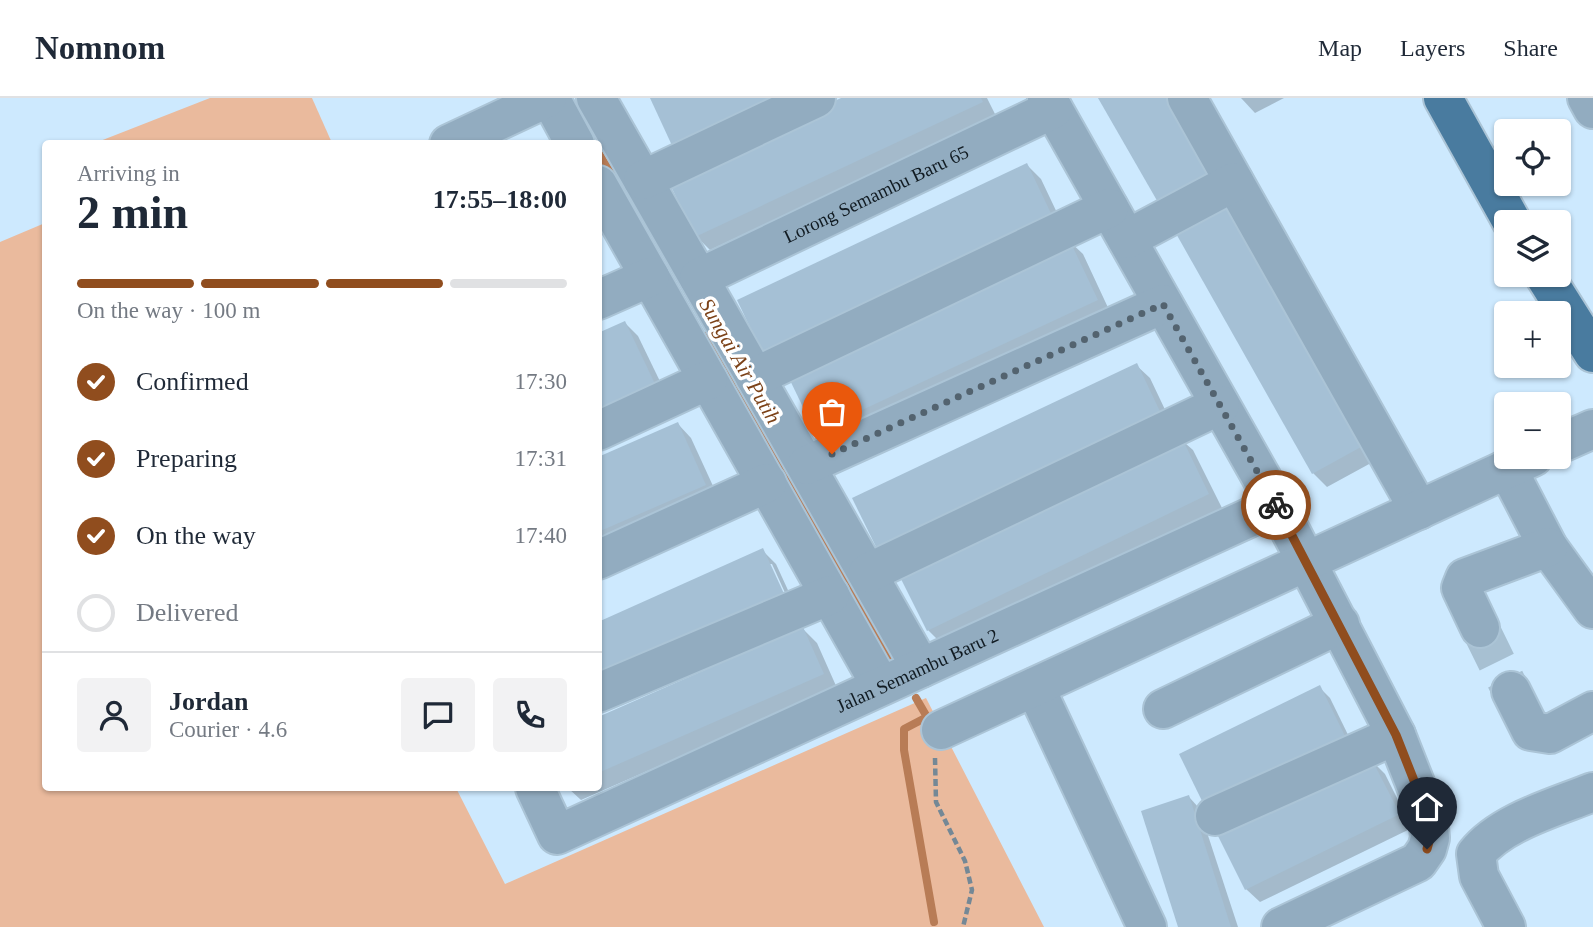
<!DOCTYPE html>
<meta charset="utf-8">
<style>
:root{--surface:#fff;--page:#f2f2f3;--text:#1f2937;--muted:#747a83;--line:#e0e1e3;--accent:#904d1e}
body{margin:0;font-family:Georgia,serif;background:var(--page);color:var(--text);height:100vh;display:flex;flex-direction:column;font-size:26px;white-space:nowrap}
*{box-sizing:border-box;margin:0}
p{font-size:23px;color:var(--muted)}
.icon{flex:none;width:38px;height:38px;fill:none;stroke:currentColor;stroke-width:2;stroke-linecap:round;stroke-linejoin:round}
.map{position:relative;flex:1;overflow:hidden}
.sheet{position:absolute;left:42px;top:42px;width:560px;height:651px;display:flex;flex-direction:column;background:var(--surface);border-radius:7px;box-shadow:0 2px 5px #0004}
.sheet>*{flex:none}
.controls{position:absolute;left:1494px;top:21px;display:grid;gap:14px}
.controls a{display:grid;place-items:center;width:77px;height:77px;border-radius:7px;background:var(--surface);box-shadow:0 2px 5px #0004;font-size:35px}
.pin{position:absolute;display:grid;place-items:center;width:60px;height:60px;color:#fff;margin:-72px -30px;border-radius:50% 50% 50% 0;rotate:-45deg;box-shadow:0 0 7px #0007}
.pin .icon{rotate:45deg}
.courier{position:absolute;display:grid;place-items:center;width:70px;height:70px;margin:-35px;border:5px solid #904d1e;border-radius:50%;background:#fff;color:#222;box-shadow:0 2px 9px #0007}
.overview em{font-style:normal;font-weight:700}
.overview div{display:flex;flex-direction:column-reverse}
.overview{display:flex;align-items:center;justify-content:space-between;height:119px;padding:0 35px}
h1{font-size:46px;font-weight:700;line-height:52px}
.bar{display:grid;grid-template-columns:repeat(4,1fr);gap:10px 7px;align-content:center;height:84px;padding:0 35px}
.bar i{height:9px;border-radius:5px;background:var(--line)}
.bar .on{background:var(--accent)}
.bar p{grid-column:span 4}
.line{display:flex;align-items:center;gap:18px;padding:0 35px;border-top:2px solid var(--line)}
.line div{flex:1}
.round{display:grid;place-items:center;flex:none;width:74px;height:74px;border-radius:7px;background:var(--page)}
ol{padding:0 35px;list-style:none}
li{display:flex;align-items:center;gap:21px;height:77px}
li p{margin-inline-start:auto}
li .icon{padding:7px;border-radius:50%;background:var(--accent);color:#fff;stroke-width:4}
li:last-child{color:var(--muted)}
li i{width:38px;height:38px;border:4px solid var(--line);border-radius:50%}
header{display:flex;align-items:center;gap:42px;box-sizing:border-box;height:98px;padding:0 35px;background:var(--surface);border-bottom:2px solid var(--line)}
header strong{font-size:33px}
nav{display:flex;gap:38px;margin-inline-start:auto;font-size:24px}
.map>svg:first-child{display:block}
</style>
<header>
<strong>Nomnom</strong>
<nav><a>Map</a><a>Layers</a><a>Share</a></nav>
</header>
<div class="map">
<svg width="1593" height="829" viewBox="0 0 1593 829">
<rect width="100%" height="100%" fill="#cde9fe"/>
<!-- green -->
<g fill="#eaba9d">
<polygon points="210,0 312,0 332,45 95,45"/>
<polygon points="45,125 46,690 456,690 505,786 926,600 1044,829 0,829 0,144"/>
</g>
<!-- shadow -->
<g fill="#0003" fill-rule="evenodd">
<polygon points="846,0 987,0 996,18 710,152 696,138"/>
<polygon points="1241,0 1284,0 1255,15"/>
<polygon points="1027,67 1041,81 1069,140 1067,141 1083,156 1111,216 830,347 816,333"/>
<polygon points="1176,132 1382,359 1327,389 1313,375"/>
<polygon points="625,225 638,238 670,304 598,337"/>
<polygon points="1136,267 1150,280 1178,339 1193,352 1222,410 942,546 928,532 899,474"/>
<polygon points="678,326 691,340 719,401 598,454 598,361"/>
<path d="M762,452L776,466L798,514L598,603ZM768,466H772L791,508L788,509Z"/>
<polygon points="803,531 817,545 837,590 581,702 568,690 598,690 598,621"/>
<polygon points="1319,589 1330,600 1354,649 1216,717"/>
<polygon points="1371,662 1385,676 1412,730 1260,804 1246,791"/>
<polygon points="1189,699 1199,710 1238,829 1180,829"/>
</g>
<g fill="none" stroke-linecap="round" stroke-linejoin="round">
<!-- stream -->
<g stroke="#b87c56" stroke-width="8">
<polyline points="598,54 613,79"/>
<polyline points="705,238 894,562"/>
<polyline points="916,600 927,619 904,631 904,652 934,824"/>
</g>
</g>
<!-- building -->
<g fill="#a5c0d5">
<polygon points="650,0 790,0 675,54"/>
<polygon points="841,0 981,0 983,4 695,139 668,82"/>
<polygon points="1098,0 1175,0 1221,80 1163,113"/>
<polygon points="1027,65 1056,126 766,263 737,202"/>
<polygon points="1232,100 1370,344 1312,376 1174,132"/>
<polygon points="1069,141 1098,202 815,334 786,274"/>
<polygon points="625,223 657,290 598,318 598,235"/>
<polygon points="1137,265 1165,324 881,459 852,400"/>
<polygon points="678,324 706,387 598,434 598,359"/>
<polygon points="1180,336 1209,396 927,533 897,473"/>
<polygon points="763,450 786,500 598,584 598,524"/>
<polygon points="803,529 824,576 598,675 598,619"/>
<polygon points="1320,587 1345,638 1204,707 1179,656"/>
<polygon points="1371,660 1400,716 1245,792 1217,736"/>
<polygon points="1189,697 1231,829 1178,829 1141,713"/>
</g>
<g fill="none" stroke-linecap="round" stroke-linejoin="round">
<!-- minor-tunnel -->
<polyline stroke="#a7c0d2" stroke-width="38" stroke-dasharray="38 19" stroke-linecap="butt" points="1480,530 1511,593"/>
<!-- minor casing -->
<g stroke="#abc4d6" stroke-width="42">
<g id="minor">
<polyline points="550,0 575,46"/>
<polyline points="596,0 921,570"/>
<polyline points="1047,0 1277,407 1396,637 1428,718 1430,740 1427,751 1418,764 1281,829"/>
<polyline points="1187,0 1419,412"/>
<polyline points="1587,0 1593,11"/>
<polyline points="449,46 547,0"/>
<polyline points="643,82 816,0"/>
<polyline points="598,87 881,588"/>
<polyline points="1127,141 1234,84"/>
<path id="s1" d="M699,180L1053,11"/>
<polyline points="598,202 650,179"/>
<polyline points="755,279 1109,110"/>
<polyline points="598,333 708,282"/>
<polyline points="1559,346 1593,331"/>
<polyline points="807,367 1163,206"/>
<polyline points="1507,370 1548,449 1593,511"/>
<polyline points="598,462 767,385"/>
<polyline points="868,475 1220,307"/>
<polyline points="1480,530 1461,490 1465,480 1548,449"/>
<polyline points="1035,589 1147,829"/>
<polyline points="1511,593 1531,633 1550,636 1593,613"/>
<polyline points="598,595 830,497"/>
<polyline points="1163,611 1340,526"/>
<polyline points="941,632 1533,359"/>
<path id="s2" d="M535,690L557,737L1277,407"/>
<polyline points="1215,718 1396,637"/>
<path d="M1506,829L1479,778L1476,756C1501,724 1556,709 1593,694"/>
</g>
</g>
<!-- major casing -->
<g stroke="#abc4d6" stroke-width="42">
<g id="major">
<polyline points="1443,0 1512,124"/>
<polyline points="1544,177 1593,255"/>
</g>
</g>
<!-- path -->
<polyline stroke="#748896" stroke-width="4.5" stroke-dasharray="7 3.5" stroke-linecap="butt" points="935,660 936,704 965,763 972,792 963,829"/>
<!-- minor -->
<use href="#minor" stroke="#92acc0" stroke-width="38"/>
<!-- major -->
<use href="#major" stroke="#497b9f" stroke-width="38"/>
</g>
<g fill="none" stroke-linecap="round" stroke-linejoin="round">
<!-- done -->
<polyline stroke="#53636f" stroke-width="7" stroke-dasharray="0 12.6" points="832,356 1163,206 1276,407"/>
<!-- route -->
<polyline stroke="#904d1e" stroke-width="9" points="1276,407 1396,637 1428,718 1430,740 1427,751"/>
</g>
<g text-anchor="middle" stroke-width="7" stroke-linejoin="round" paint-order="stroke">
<!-- street labels -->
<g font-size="19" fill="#111b22" stroke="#fff">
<text dy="7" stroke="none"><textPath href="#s1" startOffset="196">Lorong Semambu Baru 65</textPath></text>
<text dy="7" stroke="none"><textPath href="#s2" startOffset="448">Jalan Semambu Baru 2</textPath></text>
</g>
<!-- water labels -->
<g font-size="21" font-style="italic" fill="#7c4218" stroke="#fff">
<text transform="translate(740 263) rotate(60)" y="7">Sungai Air Putih</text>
</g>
</g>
</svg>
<div class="controls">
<a><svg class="icon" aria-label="locate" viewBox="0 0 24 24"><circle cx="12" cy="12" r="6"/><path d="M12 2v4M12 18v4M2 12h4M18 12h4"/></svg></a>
<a><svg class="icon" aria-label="layers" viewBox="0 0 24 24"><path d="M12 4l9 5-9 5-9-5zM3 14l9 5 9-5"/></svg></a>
<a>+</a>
<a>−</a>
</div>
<div class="pin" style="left:832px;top:356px;background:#ea580c"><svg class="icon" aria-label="bag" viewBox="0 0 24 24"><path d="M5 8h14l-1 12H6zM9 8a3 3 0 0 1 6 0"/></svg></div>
<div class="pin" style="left:1427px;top:751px;background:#1f2937"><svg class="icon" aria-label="home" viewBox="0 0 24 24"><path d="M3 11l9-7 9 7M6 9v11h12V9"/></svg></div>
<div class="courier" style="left:1276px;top:407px"><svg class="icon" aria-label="bike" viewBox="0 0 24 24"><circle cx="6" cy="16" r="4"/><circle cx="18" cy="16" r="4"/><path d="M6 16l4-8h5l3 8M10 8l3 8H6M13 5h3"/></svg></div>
<section class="sheet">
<div class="overview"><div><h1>2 min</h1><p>Arriving in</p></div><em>17:55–18:00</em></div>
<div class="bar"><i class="on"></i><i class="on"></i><i class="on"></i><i></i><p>On the way · 100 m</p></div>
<ol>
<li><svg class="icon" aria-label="check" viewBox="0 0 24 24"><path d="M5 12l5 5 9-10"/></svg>Confirmed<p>17:30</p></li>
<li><svg class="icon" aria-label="check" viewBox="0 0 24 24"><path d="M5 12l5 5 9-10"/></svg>Preparing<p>17:31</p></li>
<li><svg class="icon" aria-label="check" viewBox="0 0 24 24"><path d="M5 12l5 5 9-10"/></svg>On the way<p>17:40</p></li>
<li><i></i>Delivered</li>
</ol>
<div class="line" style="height:126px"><a class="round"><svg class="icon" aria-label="person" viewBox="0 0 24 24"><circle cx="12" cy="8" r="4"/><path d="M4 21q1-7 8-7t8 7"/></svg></a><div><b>Jordan</b><p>Courier · 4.6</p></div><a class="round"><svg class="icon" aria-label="chat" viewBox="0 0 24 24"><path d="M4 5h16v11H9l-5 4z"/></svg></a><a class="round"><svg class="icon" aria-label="phone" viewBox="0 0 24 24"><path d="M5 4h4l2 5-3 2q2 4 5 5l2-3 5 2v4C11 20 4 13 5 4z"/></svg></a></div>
</section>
</div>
